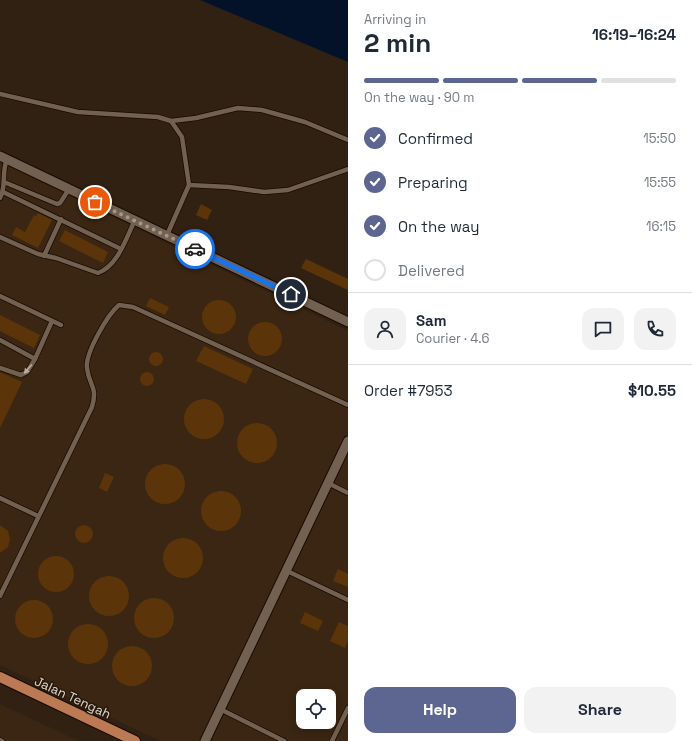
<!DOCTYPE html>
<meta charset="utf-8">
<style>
:root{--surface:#fff;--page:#f2f2f3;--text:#1f2937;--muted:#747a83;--line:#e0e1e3;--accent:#5c6690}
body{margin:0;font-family:"Space Grotesk",sans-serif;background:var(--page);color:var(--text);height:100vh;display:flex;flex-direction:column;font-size:15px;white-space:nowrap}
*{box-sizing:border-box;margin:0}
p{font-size:13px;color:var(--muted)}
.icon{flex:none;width:22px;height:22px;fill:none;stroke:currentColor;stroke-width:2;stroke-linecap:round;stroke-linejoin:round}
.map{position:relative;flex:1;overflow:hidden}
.drawer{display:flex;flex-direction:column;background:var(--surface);width:344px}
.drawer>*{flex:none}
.buttons{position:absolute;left:296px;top:689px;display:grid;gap:8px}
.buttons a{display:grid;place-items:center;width:40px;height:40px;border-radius:8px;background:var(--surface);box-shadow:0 2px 10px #0003;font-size:20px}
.pin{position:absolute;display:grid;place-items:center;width:34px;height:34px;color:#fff;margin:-17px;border:2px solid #fff;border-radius:50%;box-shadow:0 1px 4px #0007}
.courier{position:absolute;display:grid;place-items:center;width:40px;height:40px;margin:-20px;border:3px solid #1a73e8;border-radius:50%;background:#fff;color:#222;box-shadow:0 1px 5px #0007}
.overview em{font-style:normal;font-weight:800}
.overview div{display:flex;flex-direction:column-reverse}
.overview{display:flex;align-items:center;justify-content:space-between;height:68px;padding:0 16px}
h1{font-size:26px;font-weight:800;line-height:30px}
.bar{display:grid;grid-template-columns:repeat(4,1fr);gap:6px 4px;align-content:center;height:48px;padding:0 16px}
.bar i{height:5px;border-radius:3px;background:var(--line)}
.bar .selected{background:var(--accent)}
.bar p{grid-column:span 4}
.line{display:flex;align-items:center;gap:10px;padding:0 16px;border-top:1px solid var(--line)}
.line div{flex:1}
.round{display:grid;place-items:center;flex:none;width:42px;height:42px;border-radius:12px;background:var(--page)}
ol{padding:0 16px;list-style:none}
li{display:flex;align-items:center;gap:12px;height:44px}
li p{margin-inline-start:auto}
li .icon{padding:4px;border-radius:50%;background:var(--accent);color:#fff;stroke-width:4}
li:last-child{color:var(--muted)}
li i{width:22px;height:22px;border:2px solid var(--line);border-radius:50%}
.action{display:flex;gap:8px;margin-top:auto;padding:8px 16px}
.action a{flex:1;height:46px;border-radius:12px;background:var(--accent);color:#fff;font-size:16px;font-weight:800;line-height:46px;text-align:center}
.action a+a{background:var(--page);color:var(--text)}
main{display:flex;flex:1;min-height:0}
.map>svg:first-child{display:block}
</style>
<main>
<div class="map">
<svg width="348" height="741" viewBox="0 0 348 741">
<rect width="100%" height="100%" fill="#312113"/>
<!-- built -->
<g fill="#3a2612" fill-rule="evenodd">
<path d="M0,162L348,331V741H160L0,665ZM303,696H329V722H303Z"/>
<polygon points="0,704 79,741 0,741"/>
</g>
<!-- water -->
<polygon fill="#031229" points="200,0 348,0 348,62"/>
<!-- building -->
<g fill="#5b3509">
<polygon points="201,204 212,210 207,220 196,215"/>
<polygon points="38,213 52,220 38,248 12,235 16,227 25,232 34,215 36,216"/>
<polygon points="65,230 108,252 103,263 59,241"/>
<polygon points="306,259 348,279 348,290 301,268"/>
<polygon points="150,298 169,307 165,315 146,306"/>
<circle cx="219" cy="317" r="17"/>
<polygon points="0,315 40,335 34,348 0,331"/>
<circle cx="265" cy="339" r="17"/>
<polygon points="204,346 253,369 246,384 196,361"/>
<circle cx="156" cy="359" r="7"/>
<circle cx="147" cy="379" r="7"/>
<polygon points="0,372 22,382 0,428"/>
<circle cx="204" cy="419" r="20"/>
<circle cx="257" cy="443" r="20"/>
<circle cx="165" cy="484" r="20"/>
<polygon points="105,473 114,477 107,492 99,488"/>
<circle cx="221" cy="511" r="20"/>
<polygon points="0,525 8,531 10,539 8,547 0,553"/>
<circle cx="84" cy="534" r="9"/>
<circle cx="183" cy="558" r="20"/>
<circle cx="56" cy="574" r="18"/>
<polygon points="338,569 348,574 348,587 333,581"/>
<circle cx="109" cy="596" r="20"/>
<circle cx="154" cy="618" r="20"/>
<circle cx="34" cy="619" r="19"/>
<polygon points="305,612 323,621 318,631 300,623"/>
<polygon points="339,622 348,626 348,641 345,648 330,641"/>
<circle cx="88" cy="644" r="20"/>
<circle cx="132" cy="666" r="20"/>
</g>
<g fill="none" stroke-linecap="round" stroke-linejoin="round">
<!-- lane casing -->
<g stroke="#180a01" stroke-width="6">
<g id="lane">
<polyline points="0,94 78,112 158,117 171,121 196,118 238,108 262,110 305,122 348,140"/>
<polyline points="4,182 57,204 60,203 69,189"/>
<polyline points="189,185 229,187 264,192 288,190 348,169"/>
<polyline points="3,192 121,249"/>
<path d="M0,198C7,185 1,174 7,159"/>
<polyline points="167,235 189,185 182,137 171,121"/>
<path d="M0,237L38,254L56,258L98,273C118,266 126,238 135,220"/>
<polyline points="44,256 61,219"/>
<polyline points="0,296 61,325"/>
<polyline points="0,340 35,359 27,372 21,375 0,368"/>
<polyline points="35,359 52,321"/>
<polyline points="328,483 348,493"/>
<polyline points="0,498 38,516"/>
<polyline points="285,570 348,600"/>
<path d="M0,596L92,407C98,386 89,386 87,368C85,353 108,314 119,305L133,307L348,405"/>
<polyline points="220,709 284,741"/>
<polyline points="0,740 2,741"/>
<polyline points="332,741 348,708"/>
</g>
</g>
<!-- street casing -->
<g stroke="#180a01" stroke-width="11">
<g id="street">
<polyline points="0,156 348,322"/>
<polyline points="205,741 348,441"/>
</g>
</g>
<!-- primary casing -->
<g stroke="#180a01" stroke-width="12">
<polyline id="primary" points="0,677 135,741"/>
</g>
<!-- lane -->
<use href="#lane" stroke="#726050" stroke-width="4.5"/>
<!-- street -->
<use href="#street" stroke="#726050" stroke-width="9"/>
<!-- primary -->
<use href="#primary" stroke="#bb7a54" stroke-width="10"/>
</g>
<!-- one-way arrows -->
<defs><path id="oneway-solid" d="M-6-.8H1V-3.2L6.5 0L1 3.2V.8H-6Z"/></defs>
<use fill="#baada2" href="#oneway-solid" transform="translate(28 369) rotate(130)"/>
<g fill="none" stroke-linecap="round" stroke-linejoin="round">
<!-- done -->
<polyline stroke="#a3978d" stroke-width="4" stroke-dasharray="0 7.2" points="95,202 195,249"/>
<!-- route -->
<polyline stroke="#1a73e8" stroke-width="5" points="195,249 291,294"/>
</g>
<g text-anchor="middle" stroke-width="3" stroke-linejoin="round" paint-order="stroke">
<!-- street labels -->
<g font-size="13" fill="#e1d7ce" stroke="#27180a">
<text transform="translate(73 697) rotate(25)" y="5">Jalan Tengah</text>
</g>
</g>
</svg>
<div class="buttons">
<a><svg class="icon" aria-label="locate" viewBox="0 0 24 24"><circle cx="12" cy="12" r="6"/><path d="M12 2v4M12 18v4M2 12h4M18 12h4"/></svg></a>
</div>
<div class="pin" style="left:95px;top:202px;background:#ea580c"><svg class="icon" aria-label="bag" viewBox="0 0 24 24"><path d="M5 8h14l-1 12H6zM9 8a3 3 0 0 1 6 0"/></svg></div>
<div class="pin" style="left:291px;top:294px;background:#1f2937"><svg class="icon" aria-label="home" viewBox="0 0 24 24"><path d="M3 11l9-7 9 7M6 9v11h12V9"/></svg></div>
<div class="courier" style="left:195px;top:249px"><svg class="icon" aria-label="car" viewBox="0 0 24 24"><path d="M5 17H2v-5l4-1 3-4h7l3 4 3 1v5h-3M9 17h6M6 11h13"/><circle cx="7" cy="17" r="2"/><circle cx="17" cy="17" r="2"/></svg></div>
</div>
<section class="drawer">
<div class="overview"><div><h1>2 min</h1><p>Arriving in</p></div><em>16:19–16:24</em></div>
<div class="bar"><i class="selected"></i><i class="selected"></i><i class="selected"></i><i></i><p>On the way · 90 m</p></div>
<ol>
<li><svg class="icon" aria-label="check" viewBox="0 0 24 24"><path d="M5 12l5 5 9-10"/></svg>Confirmed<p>15:50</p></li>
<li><svg class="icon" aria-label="check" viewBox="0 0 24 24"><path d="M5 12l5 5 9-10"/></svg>Preparing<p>15:55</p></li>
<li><svg class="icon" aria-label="check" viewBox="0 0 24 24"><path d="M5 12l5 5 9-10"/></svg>On the way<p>16:15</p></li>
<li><i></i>Delivered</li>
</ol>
<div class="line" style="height:72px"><a class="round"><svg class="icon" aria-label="person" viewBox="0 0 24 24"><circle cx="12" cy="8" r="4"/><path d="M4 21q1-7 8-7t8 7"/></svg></a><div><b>Sam</b><p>Courier · 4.6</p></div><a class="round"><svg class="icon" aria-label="chat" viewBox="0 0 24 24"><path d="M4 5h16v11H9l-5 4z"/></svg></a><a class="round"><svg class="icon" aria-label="phone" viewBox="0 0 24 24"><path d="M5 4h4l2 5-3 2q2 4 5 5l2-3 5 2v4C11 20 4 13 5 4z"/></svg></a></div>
<div class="line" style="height:52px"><div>Order #7953</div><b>$10.55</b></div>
<div class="action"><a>Help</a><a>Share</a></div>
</section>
</main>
